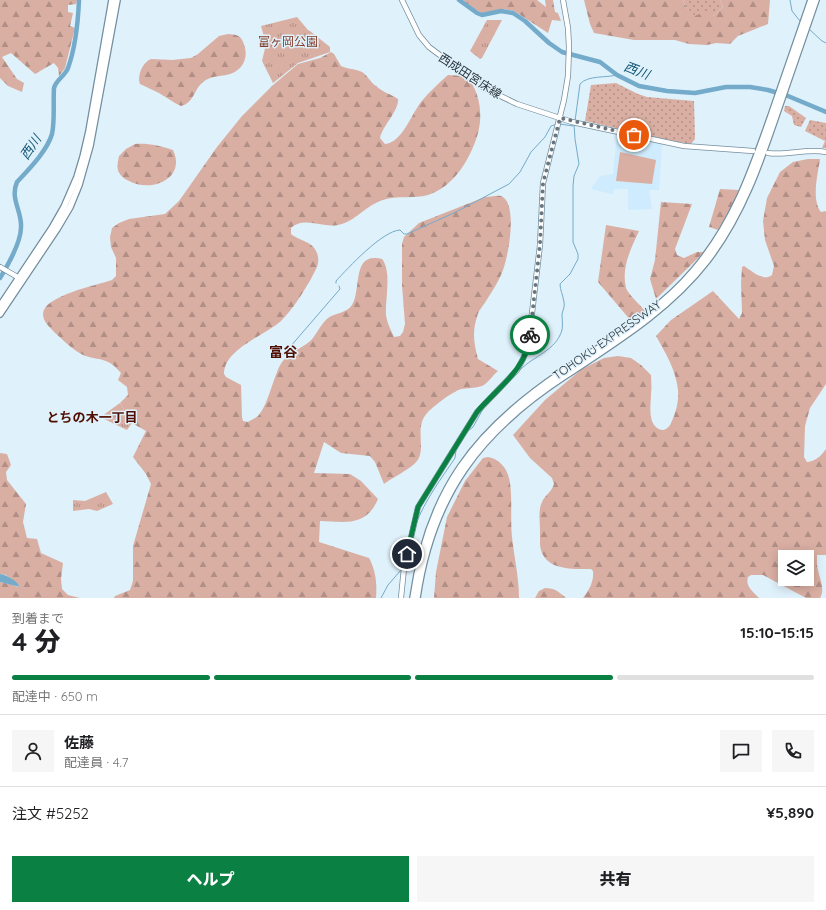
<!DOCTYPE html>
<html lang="ja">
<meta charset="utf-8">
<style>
:root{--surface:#fff;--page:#f6f6f6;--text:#202124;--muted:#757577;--line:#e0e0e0;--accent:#0b8043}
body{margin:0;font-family:Quicksand,"Noto Sans JP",sans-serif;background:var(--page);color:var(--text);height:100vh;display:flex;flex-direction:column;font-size:15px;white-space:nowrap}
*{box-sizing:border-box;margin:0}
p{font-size:13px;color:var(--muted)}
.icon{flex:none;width:22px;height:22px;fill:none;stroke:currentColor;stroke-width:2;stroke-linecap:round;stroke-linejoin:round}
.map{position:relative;height:598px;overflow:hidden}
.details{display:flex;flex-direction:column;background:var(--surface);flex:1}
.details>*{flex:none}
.buttons{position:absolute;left:778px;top:550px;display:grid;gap:8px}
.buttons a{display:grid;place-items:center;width:36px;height:36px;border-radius:0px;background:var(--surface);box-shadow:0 2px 10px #0003;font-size:20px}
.pin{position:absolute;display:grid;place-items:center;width:34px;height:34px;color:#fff;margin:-17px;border:2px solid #fff;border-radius:50%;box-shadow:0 1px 4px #0007}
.courier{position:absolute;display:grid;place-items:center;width:40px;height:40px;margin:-20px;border:3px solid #0b8043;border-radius:50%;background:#fff;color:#222;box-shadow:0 1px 5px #0007}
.overview em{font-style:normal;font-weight:800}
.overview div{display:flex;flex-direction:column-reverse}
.overview{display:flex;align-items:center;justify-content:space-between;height:68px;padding:0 12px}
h1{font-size:26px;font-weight:800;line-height:30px}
.bar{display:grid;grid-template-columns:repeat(4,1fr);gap:6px 4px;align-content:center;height:48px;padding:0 12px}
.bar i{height:5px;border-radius:3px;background:var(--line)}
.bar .current{background:var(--accent)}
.bar p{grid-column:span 4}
.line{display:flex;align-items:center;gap:10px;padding:0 12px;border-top:1px solid var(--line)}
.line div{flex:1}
.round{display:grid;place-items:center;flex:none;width:42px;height:42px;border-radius:0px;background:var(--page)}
.action{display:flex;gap:8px;margin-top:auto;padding:8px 12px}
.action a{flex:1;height:46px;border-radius:0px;background:var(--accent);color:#fff;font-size:16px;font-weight:800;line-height:46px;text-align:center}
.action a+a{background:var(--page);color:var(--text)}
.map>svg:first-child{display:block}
</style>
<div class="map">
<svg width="826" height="598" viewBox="0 0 826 598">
<defs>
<pattern id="grass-dots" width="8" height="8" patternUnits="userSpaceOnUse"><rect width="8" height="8" fill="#daafa3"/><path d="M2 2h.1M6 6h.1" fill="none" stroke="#b18f86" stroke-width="1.8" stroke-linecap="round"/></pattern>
<pattern id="forest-firs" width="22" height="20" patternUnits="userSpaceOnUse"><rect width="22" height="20" fill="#daafa3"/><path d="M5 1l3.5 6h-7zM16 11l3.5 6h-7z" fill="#b18f86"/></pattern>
<pattern id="park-tufts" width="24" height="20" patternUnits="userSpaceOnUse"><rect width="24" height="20" fill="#daafa3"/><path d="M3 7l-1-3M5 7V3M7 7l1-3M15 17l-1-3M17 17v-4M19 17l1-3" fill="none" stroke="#b18f86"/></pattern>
</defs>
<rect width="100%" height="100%" fill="#dff1fb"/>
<!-- built -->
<polygon fill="#ceecfd" points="617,135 662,144 659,190 649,190 652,209 628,210 628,189 615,189 612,194 591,189 600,176 613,174"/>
<!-- grass -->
<g fill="url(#grass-dots)">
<polygon points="683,0 720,0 723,7 713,16 695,17 685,6"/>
<polygon points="616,83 638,94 647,97 694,101 695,139 691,144 668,140 585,121 591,85"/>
<polygon points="785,106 789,106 806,118 801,127 794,125 792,116 784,111"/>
<polygon points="810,120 826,123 826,148 822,148 825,141 805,131"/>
</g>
<!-- forest -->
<g fill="url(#forest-firs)" fill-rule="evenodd">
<polygon points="0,0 77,0 76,4 68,5 68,12 73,13 70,26 75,28 65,68 59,76 58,68 54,63 35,74 11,53 2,57 17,79 24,83 22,92 8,86 0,78"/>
<polygon points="463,0 537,0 546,7 545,0 553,0 555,12 558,13 561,21 552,20 548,33 514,11 503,9 482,13 474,9"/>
<polygon points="584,0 683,0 685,6 695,16 708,10 713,16 723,7 720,0 770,0 768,24 738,36 730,44 716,43 707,45 689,44 675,40 634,40 594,33 590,24"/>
<path d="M228,34C235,35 240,34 243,42C249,55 245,69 230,74C220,77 212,75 203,82C194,89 194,103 181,106L175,103L159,93L140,84C137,75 143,62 151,59L172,60L191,58L198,54L219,36Z"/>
<path d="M331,52L334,54L341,66C347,69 356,69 362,72C368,76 370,82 376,86C382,92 391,94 398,99C399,111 383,125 380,138L385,144C402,143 412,113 421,102C429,92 438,84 448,75L466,76C480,91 483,114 478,133C471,158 454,187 428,195C414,199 397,195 383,200C366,205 355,222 338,225C322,228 304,216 291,228V234C299,241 313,241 317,253C321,264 315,270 311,279C302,294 293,309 281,321C264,336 224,349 224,374L226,377L241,385L242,417L243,421L248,422C251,420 256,418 258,416C269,404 273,376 282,362C291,350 305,348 313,338C318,331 322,323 328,318C335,313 347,313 352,305C362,289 351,251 382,259C392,271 385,300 386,315C387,323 391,330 394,337L400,336L403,332L405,324L402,285V244L404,237L419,223L485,197C490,197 496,195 501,196C519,203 508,261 501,275C497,284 491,293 486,301C483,306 478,311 477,317C472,332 474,344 478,359L498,371C493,375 488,383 482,386C475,388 468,388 461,389C452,392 435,405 428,412C413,427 427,448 417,461C412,468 392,478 384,484L375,462L370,456L341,453L324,442L314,473L350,474L361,481L378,499C366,527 346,522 320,521L319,542L369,558C376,571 377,583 376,598H114L115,596L130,590L133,581V546L151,484L146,474L133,457L146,431L132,423L120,403L128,395L127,387L118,380L121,373C118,370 114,365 110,363C102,358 92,359 83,355C72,349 64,341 54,332C50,327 43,322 43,314C43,296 97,285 112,280L116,276V258L111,247L110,237L112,228L119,223L129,219L165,214L179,201L217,147L242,116L273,85L298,64L320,58Z"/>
<path d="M135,144C148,143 161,146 173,150C187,179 150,194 127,180C125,179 121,176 120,174C116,170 118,161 119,156L126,149Z"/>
<path d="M808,159H820C818,173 811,200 821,212L826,211V384L810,408L805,426L804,457L807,462C816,461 821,456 826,449V555H817C817,558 817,562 817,565C818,575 826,589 820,598H806L763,575H751L748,577C745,586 753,592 759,598H583C589,590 594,582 593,571L591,569C572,569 543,571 540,545C540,540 540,535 540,530C540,521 538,510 542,502C545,495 551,493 554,484L552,478L530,458L513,435L545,400L582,369L604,358L618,356L631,358L641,365L651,375C651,381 652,387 651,393C651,402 649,412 652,421C656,431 666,434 671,423C676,413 679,401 678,390C676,370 665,352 656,336L671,320L713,291L739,319L742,313L741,283L742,267L744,266C752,271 763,282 772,275L774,266L765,240L763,221L767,198L780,172L793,162ZM785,557H807V579H785Z"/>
<polygon points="720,189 739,190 732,207 718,230 709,227"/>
<polygon points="661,202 692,204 675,249 677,255 684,258 697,252 704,252 692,264 656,299 650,279 655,260"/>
<path d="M606,225L639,231C631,248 621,268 626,288C628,294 641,306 646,312L632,322L598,282Z"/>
<polygon points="0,453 7,454 11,465 6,472 7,480 26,504 23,522 27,538 37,539 41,553 63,563 61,579 62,589 68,595 80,598 0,598 0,582 10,584 18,587 20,586 6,575 0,574"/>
<path d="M488,457C499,459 506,467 509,478C513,494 510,519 512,537C514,557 519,577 519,598H434L436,572L447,517L465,481L483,458Z"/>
<path d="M545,588C555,588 559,592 566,598H535L539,591Z"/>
</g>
<!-- park -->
<g fill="url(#park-tufts)">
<polygon points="297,17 308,30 310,31 330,47 330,52 298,63 273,83 262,61 266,44 261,26"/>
<polygon points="487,20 502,20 482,58 480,59 470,51"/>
<polygon points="120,403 132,423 127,430 102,418 102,416"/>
<polygon points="106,492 113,504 97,511 89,509 73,511 73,500 85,501"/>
</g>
<!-- pitch -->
<polygon fill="#daafa3" points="620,152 656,160 652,184 616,181"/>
<!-- water -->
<path fill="#74abca" d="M0,574C7,575 17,581 20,587L0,582Z"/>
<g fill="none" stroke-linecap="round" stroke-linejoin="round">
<!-- stream -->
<g stroke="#74abca" stroke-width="1">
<polyline points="790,0 792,11 800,21"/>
<polyline points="809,29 822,41 826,43"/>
<path d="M575,121L580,84C588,75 606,78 617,75"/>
<polyline points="560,124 573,126"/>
<path d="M336,283V281C348,268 382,231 400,230L404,234H407L456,212L509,184L520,172L531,152L545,137L551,126L557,124"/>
<polyline points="278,359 290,347 340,289 339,286"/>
<path d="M520,370C533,356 556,351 562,330C563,325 562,319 562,314C563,310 565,306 564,302C563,295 560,290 560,284L570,274L578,259V254L573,242V186L574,176L579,164L575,139L574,124"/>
<polyline points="468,431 473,427 483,409"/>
<path d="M416,524C425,500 441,479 455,458L456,450L461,442"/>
<polyline points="406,569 408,566 414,533"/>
<polyline points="381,598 388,585 401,570"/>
</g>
<!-- river -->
<g stroke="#74abca" stroke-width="4.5">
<polyline points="459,0 477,13 482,15 501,11 513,13 525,21 549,43 562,52 600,62 617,75 639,86 667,91 695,93 726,87 750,87 768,90 788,96 826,112"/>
<path d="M0,278C8,265 22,241 21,225C21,210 10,198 17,182C29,169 47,151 52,134C55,120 53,103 54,88C56,80 65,76 68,68C76,46 78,23 79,0"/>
</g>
<!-- secondary casing -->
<g stroke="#738e9e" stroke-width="6">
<g id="secondary">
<polyline points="402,0 419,35 429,47 484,88 517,104 572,122 684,146 753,151"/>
<path d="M768,153C787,156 807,148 826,152"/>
<polyline points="0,267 21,279"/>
<polyline points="401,598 404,568 418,507 477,412 517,370 523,359 528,347 540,245 543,183 564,100 568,76 569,47 568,28 563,0"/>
</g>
</g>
<!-- highway casing -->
<g stroke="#738e9e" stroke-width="8">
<g id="highway">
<polyline points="0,306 52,228 64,207 77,177 83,157 89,131 112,0"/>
<polyline points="0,314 57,229 70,207 79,185 90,146 117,0"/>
<path d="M413,598C428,492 474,431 562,372C608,341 658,313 694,270C734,223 752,170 772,113C785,76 798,38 811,0"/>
<path d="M417,598C432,495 479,432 565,376C616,342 669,310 707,261C742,216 760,163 778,110C791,73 803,37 816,0"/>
</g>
</g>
<!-- secondary -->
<use href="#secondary" stroke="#fff" stroke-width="4.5"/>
<!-- highway -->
<use href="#highway" stroke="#fff" stroke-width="5.5"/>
</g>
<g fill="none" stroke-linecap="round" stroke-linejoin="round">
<!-- done -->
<polyline stroke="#69767e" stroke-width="4" stroke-dasharray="0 7.2" points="530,335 540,244 543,183 560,118 634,135"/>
<!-- route -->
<path stroke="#0b8043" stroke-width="5" d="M407,554L418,507L477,412C497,388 527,370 530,335"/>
</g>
<g text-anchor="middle" stroke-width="3" stroke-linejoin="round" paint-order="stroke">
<!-- park labels -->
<g font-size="12" fill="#843d2a" stroke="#dff1fb">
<text x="288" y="46">富ヶ岡公園</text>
</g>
<!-- street labels -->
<g font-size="12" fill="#29343b" stroke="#dff1fb">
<text transform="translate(470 76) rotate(33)" y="4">西成田宮床線</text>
<text transform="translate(607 340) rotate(-35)" y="4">TOHOKU EXPRESSWAY</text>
</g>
<!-- water labels -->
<g font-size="13" font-style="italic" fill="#125776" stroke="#dff1fb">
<text transform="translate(637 70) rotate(21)" y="5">西川</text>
<text transform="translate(30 147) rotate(-56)" y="5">西川</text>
</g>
<!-- neighbourhood labels -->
<g font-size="13" font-weight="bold" fill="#4f0d00" stroke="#dff1fb">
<text x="92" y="422">とちの木一丁目</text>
</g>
<!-- quarter labels -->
<g font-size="14" font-weight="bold" fill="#4f0d00" stroke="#dff1fb">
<text x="283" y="357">富谷</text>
</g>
</g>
</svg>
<div class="buttons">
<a><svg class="icon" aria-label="layers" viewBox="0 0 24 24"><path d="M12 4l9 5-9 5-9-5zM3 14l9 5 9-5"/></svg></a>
</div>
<div class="pin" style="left:634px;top:135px;background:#ea580c"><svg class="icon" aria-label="bag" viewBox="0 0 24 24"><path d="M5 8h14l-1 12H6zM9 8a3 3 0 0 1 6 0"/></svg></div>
<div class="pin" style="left:407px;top:554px;background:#1f2937"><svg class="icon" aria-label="home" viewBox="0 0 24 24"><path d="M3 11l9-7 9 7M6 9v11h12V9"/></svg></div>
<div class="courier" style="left:530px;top:335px"><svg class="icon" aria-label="bike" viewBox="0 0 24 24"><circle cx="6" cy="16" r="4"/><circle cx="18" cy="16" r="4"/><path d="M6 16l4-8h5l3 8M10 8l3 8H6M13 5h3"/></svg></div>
</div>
<section class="details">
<div class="overview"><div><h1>4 分</h1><p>到着まで</p></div><em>15:10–15:15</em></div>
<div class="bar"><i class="current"></i><i class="current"></i><i class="current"></i><i></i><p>配達中 · 650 m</p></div>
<div class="line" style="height:72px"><a class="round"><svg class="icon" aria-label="person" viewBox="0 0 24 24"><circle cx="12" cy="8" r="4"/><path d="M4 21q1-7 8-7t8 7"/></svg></a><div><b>佐藤</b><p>配達員 · 4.7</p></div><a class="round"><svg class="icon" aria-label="chat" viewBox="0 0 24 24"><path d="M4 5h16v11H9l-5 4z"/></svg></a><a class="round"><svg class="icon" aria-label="phone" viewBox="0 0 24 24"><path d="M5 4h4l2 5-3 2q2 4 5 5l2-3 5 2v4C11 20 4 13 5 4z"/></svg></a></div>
<div class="line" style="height:52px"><div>注文 #5252</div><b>¥5,890</b></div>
<div class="action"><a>ヘルプ</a><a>共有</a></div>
</section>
